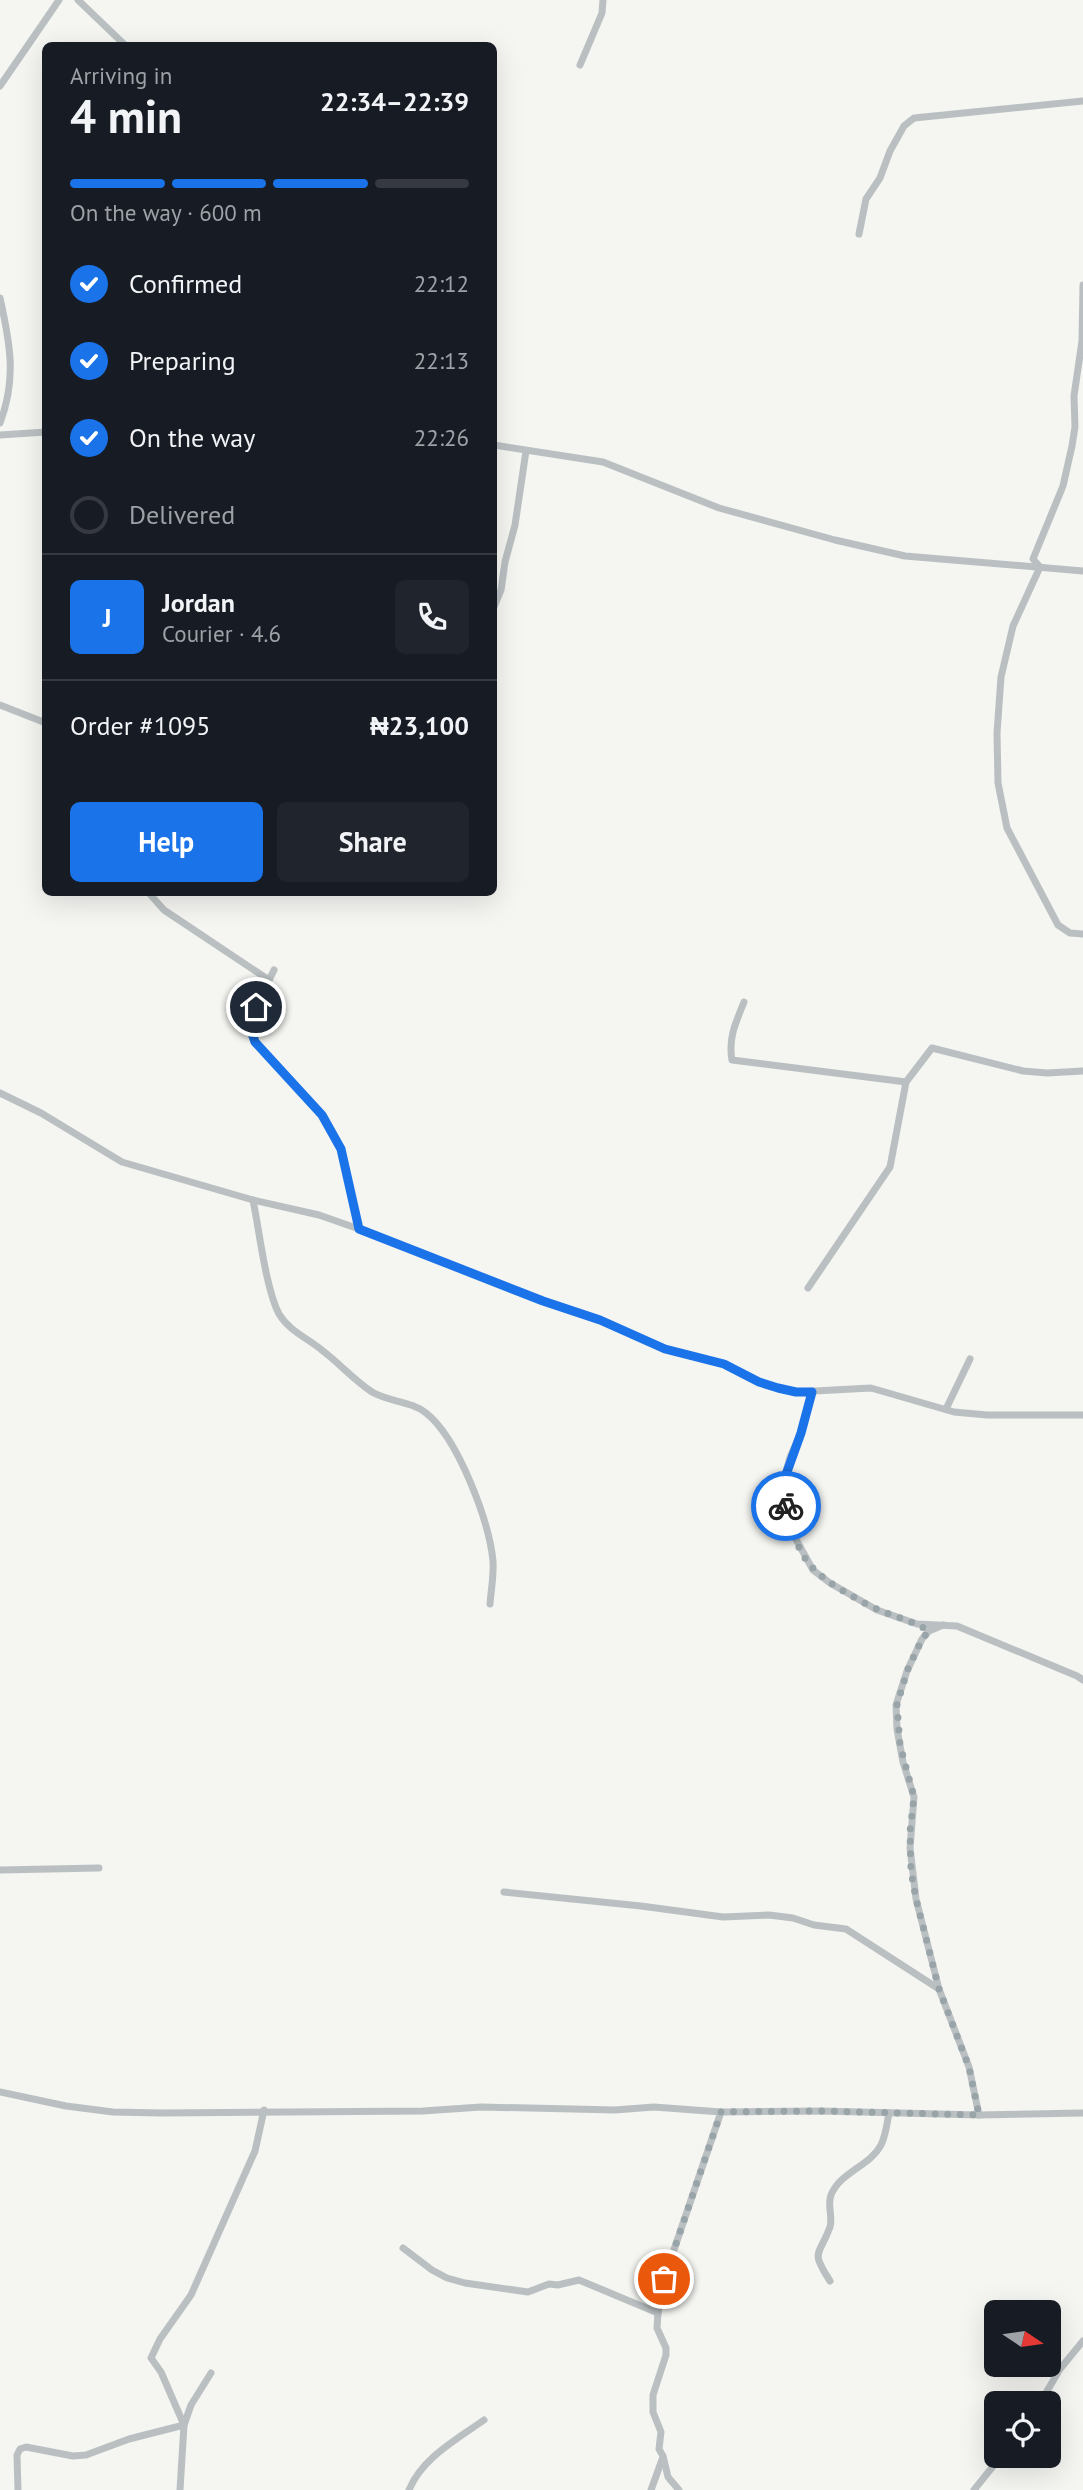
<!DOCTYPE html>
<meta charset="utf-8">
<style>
:root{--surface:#171b24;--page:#20242c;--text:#f1f3f6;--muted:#9ea1a6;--line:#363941;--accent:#1a73e8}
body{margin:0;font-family:"PT Sans",sans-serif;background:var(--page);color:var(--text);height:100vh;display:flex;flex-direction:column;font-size:26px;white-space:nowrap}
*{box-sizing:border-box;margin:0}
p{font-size:23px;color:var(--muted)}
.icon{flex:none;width:38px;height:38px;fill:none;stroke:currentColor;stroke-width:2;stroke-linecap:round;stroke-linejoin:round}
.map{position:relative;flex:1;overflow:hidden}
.drawer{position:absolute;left:42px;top:42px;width:455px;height:854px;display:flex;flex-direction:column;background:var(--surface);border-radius:10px;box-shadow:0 7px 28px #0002}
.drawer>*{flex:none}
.needle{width:46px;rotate:103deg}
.buttons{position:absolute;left:984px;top:2300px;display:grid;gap:14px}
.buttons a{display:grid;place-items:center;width:77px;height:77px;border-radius:10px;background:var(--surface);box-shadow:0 7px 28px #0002;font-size:35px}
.pin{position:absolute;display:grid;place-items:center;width:60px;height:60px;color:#fff;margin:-30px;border:4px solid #fff;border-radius:50%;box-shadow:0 2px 7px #0007}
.courier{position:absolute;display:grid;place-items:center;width:70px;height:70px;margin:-35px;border:5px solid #1a73e8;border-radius:50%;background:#fff;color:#222;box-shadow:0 2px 9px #0007}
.headline em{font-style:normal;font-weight:700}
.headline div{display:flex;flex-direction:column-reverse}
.headline{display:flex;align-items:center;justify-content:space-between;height:119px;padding:0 28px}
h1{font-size:46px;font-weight:700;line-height:52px}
.bar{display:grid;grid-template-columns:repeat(4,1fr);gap:10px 7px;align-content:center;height:84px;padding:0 28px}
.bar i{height:9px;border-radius:5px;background:var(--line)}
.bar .selected{background:var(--accent)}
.bar p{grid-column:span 4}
.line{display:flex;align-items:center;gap:18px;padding:0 28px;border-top:2px solid var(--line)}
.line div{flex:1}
.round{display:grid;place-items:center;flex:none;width:74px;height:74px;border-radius:10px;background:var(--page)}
ol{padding:0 28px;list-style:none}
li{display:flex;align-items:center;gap:21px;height:77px}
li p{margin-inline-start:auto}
li .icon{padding:7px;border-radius:50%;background:var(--accent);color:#fff;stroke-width:4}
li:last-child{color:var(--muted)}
li i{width:38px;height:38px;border:4px solid var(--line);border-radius:50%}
.cta{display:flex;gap:14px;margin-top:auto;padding:14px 28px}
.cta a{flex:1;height:80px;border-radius:10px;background:var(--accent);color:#fff;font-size:28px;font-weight:700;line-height:80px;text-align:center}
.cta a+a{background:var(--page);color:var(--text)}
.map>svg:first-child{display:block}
</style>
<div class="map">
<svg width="1083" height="2490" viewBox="0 0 1083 2490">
<rect width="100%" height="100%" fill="#f5f5f2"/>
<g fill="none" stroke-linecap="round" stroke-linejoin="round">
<!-- minor -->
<g stroke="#bac0c2" stroke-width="7">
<polyline points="78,0 126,46"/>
<polyline points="580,65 602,13 603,0"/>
<polyline points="0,86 59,0"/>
<polyline points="859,234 866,199 880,178 890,151 904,126 914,118 1083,101"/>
<polyline points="1083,285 1082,341 1074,396 1075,427 1072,446 1063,486 1033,559 1040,567 1013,626 1001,677 997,733 998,783 1007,828 1058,925 1070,933 1083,934"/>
<path d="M0,298C10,343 17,378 0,423"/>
<polyline points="0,435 46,432"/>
<polyline points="494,445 603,462 719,508 835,540 905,556 1083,571"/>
<polyline points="494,607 501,590 505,562 515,525 526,451"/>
<polyline points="0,705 46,723"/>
<polyline points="148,892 164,910 269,980"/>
<path d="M274,970L251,1017C248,1027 250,1033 255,1042L322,1115L341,1149L359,1229"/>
<path d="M744,1002C736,1022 728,1038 732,1060L906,1082"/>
<polyline points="0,1093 41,1113 122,1162 253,1200 319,1215 359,1229 543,1301 600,1320 665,1349 725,1364 759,1382 777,1388 796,1392 871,1388 954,1412 987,1415 1083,1415"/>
<path d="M253,1200C259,1229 266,1290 279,1314C290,1332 308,1338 323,1351C340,1364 354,1380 372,1392C389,1402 411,1401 426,1413C458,1438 489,1521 493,1561C494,1575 491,1590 490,1604"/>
<polyline points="808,1288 890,1167 906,1082 932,1048 1023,1071 1047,1073 1083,1071"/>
<polyline points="812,1392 801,1433 790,1457 783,1483 793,1534 813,1570 830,1583 877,1610 917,1624 957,1626 1077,1676 1083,1680"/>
<polyline points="946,1409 970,1359"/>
<polyline points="943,1625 929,1631 922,1639 907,1671 896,1705 897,1729 903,1762 914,1797 910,1848 916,1899 939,1989 969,2067 979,2115"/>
<polyline points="0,1870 99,1868"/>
<polyline points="504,1892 641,1906 723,1917 769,1915 793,1918 814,1925 846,1929 939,1989"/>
<polyline points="0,2092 66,2106 113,2112 162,2113 423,2111 481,2107 615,2110 654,2107 721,2112 821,2111 979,2115 1083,2113"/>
<polyline points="403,2248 432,2270 447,2278 465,2283 528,2292 549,2284 558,2285 579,2280 658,2313"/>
<path d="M830,2281C810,2250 819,2257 830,2227C833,2216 827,2206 831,2195C840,2172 870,2166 881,2145C886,2135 887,2123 889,2113"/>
<polyline points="1040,2403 1060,2369 1083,2341"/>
<polyline points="18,2490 17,2455 20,2449 26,2447 73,2456 86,2455 129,2439 184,2425 161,2372 151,2358 160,2339 191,2295 255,2151 264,2110"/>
<polyline points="180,2490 184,2425 191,2405 211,2373"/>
<path d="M409,2490C422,2458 457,2439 484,2420"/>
<polyline points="651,2490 663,2457"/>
<polyline points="679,2490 668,2477 663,2456 659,2449 661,2432 653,2412 653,2395 666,2355 666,2348 657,2328 658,2313 664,2279 721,2112"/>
<polyline points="974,2490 1002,2455"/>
</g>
</g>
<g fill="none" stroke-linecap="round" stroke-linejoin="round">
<!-- done -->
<path stroke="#99a4a9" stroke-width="7" stroke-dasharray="0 12.6" d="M664,2279L721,2112L821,2111L979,2115L969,2067L939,1989L916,1899L911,1871L910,1831L914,1797L900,1745L897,1705L907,1671L922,1639L929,1631C913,1621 896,1617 879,1610C869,1606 859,1600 850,1595C805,1569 798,1555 786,1506"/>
<!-- route -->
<polyline stroke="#1a73e8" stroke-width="9" points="256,1007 249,1024 255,1042 322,1115 341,1149 359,1229 543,1301 600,1320 665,1349 724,1364 759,1382 778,1388 796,1392 812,1392 801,1433 783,1483 786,1506"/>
</g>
</svg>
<div class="buttons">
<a><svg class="needle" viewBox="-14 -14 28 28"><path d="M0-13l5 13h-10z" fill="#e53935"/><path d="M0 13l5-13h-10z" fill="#9ea1a6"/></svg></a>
<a><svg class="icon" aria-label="locate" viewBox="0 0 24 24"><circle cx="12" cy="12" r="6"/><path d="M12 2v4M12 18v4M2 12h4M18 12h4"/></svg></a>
</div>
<div class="pin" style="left:664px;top:2279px;background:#ea580c"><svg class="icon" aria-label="bag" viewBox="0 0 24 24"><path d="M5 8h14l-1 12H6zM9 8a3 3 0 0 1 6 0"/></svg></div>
<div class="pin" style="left:256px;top:1007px;background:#1f2937"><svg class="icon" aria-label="home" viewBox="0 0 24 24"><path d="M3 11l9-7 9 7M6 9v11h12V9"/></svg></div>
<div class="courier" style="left:786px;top:1506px"><svg class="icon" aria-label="bike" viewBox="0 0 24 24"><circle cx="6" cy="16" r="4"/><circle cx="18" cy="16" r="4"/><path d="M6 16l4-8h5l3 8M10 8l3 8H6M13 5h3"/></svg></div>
<section class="drawer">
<div class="headline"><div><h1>4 min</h1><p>Arriving in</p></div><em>22:34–22:39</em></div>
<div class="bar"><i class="selected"></i><i class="selected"></i><i class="selected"></i><i></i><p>On the way · 600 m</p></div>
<ol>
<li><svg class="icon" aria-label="check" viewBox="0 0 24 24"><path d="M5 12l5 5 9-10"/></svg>Confirmed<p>22:12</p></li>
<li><svg class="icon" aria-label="check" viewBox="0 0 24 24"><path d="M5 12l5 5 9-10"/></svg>Preparing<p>22:13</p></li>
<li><svg class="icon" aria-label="check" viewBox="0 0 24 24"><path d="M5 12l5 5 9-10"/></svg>On the way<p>22:26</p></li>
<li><i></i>Delivered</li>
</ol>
<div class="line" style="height:126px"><b class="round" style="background:var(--accent);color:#fff">J</b><div><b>Jordan</b><p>Courier · 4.6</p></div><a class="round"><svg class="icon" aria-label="phone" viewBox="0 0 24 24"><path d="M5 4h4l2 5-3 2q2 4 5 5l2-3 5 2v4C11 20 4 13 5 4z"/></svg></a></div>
<div class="line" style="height:91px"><div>Order #1095</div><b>₦23,100</b></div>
<div class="cta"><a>Help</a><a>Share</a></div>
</section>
</div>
